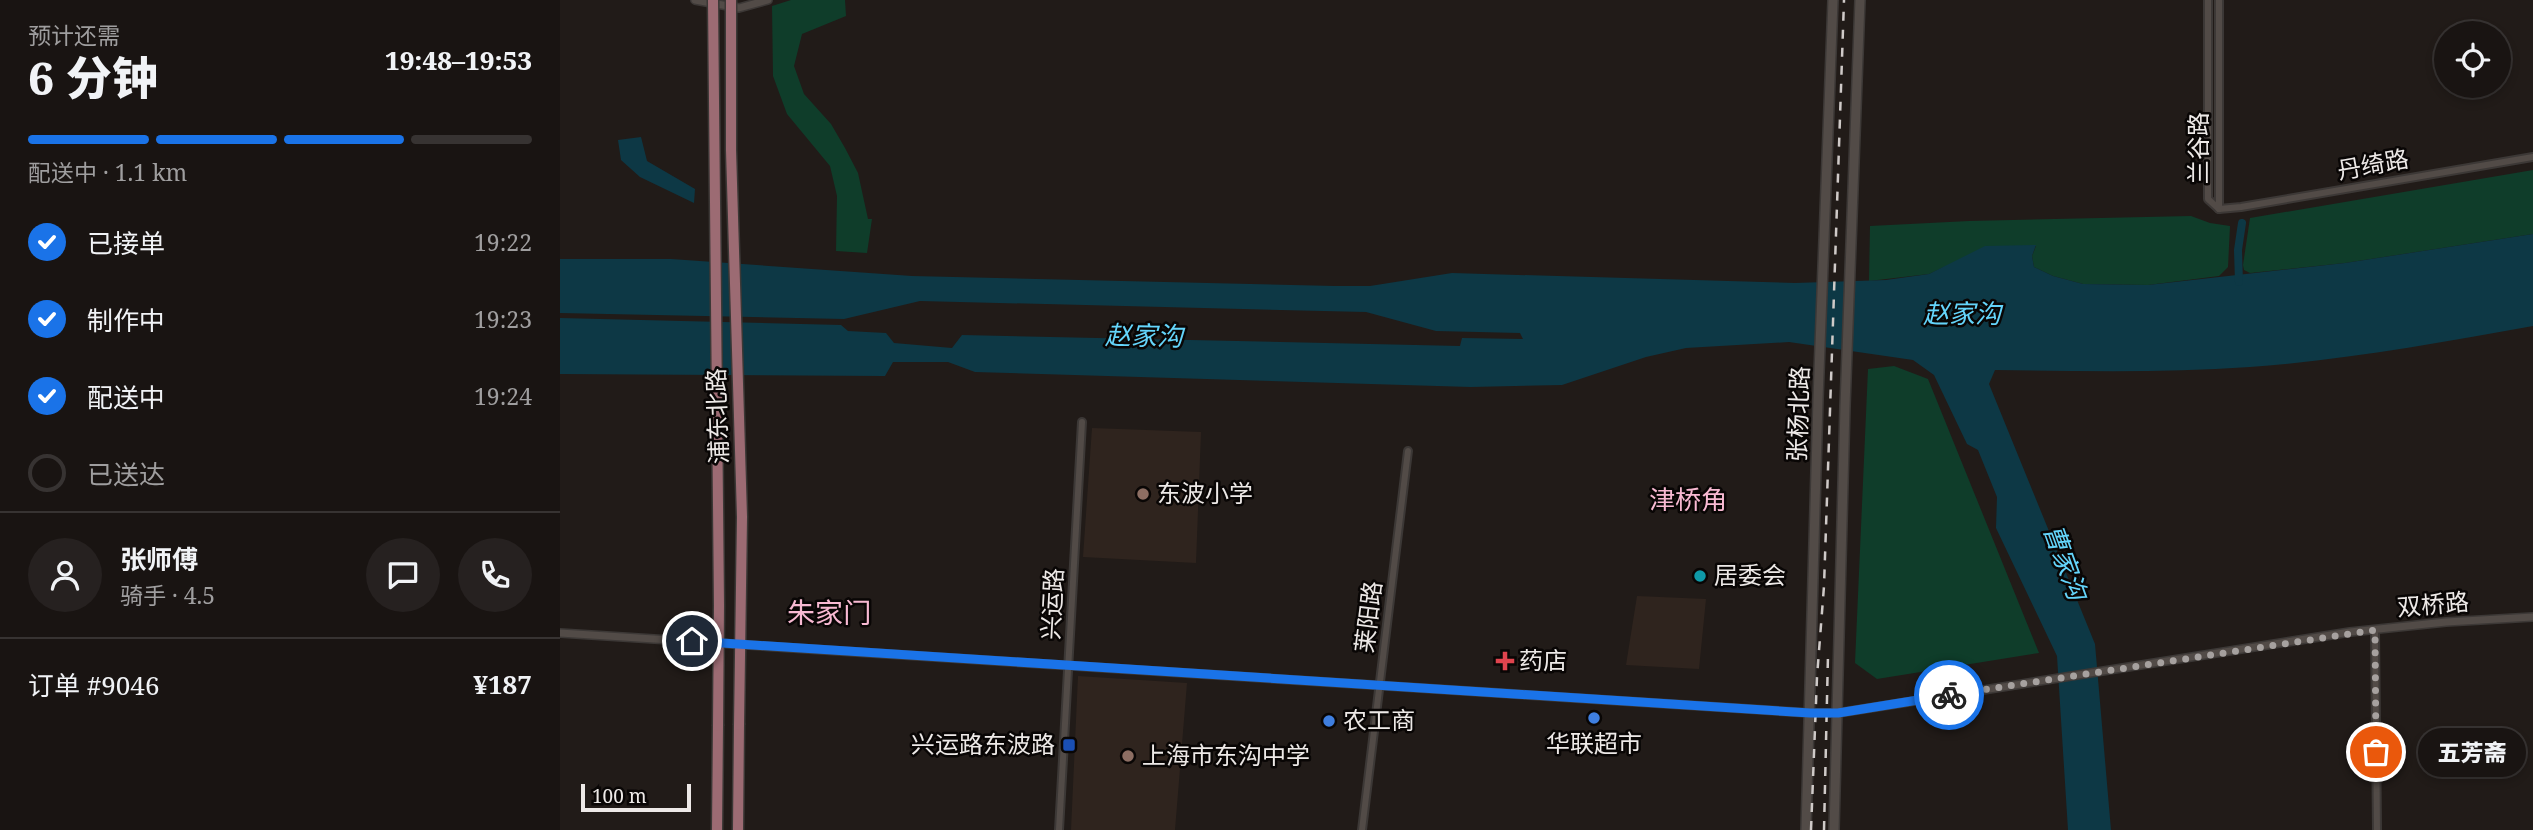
<!DOCTYPE html>
<html lang="zh">
<meta charset="utf-8">
<style>
:root{--surface:#191412;--page:#262120;--text:#f1f3f6;--muted:#9f9e9f;--line:#373332;--accent:#1a73e8}
body{margin:0;font-family:"Noto Serif","Noto Sans SC",serif;background:var(--page);color:var(--text);height:100vh;display:flex;flex-direction:column;font-size:26px;white-space:nowrap}
*{box-sizing:border-box;margin:0}
p{font-size:23px;color:var(--muted)}
.icon{flex:none;width:38px;height:38px;fill:none;stroke:currentColor;stroke-width:2;stroke-linecap:round;stroke-linejoin:round}
.map{position:relative;flex:1;overflow:hidden}
.details{display:flex;flex-direction:column;background:var(--surface);width:560px}
.details>*{flex:none}
.controls{position:absolute;left:1874px;top:21px;display:grid;gap:14px}
.controls a{display:grid;place-items:center;width:77px;height:77px;border-radius:50%;background:var(--surface);box-shadow:0 4px 10px #0003,0 0 0 2px var(--line);font-size:35px}
.scale{position:absolute;left:21px;bottom:18px;width:110px;box-sizing:border-box;padding-left:7px;border:4px solid #ede9e7;border-top:0;font-size:19px;line-height:24px;white-space:nowrap;color:#ede9e7;-webkit-text-stroke:5px #090605;paint-order:stroke}
.pin{position:absolute;display:grid;place-items:center;width:60px;height:60px;color:#fff;margin:-30px;border:4px solid #fff;border-radius:50%;box-shadow:0 2px 7px #0007}
.courier{position:absolute;display:grid;place-items:center;width:70px;height:70px;margin:-35px;border:5px solid #1a73e8;border-radius:50%;background:#fff;color:#222;box-shadow:0 2px 9px #0007}
.bubble{position:absolute;height:49px;border-radius:24px;background:var(--surface);box-shadow:0 4px 10px #0003,0 0 0 2px var(--line);font-size:23px;font-weight:800;line-height:49px;text-align:center}
.headline em{font-style:normal;font-weight:800}
.headline div{display:flex;flex-direction:column-reverse}
.headline{display:flex;align-items:center;justify-content:space-between;height:119px;padding:0 28px}
h1{font-size:46px;font-weight:800;line-height:52px}
.bar{display:grid;grid-template-columns:repeat(4,1fr);gap:10px 7px;align-content:center;height:84px;padding:0 28px}
.bar i{height:9px;border-radius:5px;background:var(--line)}
.bar .selected{background:var(--accent)}
.bar p{grid-column:span 4}
.line{display:flex;align-items:center;gap:18px;padding:0 28px;border-top:2px solid var(--line)}
.line div{flex:1}
.round{display:grid;place-items:center;flex:none;width:74px;height:74px;border-radius:37px;background:var(--page)}
ol{padding:0 28px;list-style:none}
li{display:flex;align-items:center;gap:21px;height:77px}
li p{margin-inline-start:auto}
li .icon{padding:7px;border-radius:50%;background:var(--accent);color:#fff;stroke-width:4}
li:last-child{color:var(--muted)}
li i{width:38px;height:38px;border:4px solid var(--line);border-radius:50%}
main{display:flex;flex:1;min-height:0}
.map>svg:first-child{display:block}
</style>
<main>
<section class="details">
<div class="headline"><div><h1>6 分钟</h1><p>预计还需</p></div><em>19:48–19:53</em></div>
<div class="bar"><i class="selected"></i><i class="selected"></i><i class="selected"></i><i></i><p>配送中 · 1.1 km</p></div>
<ol>
<li><svg class="icon" aria-label="check" viewBox="0 0 24 24"><path d="M5 12l5 5 9-10"/></svg>已接单<p>19:22</p></li>
<li><svg class="icon" aria-label="check" viewBox="0 0 24 24"><path d="M5 12l5 5 9-10"/></svg>制作中<p>19:23</p></li>
<li><svg class="icon" aria-label="check" viewBox="0 0 24 24"><path d="M5 12l5 5 9-10"/></svg>配送中<p>19:24</p></li>
<li><i></i>已送达</li>
</ol>
<div class="line" style="height:126px"><a class="round"><svg class="icon" aria-label="person" viewBox="0 0 24 24"><circle cx="12" cy="8" r="4"/><path d="M4 21q1-7 8-7t8 7"/></svg></a><div><b>张师傅</b><p>骑手 · 4.5</p></div><a class="round"><svg class="icon" aria-label="chat" viewBox="0 0 24 24"><path d="M4 5h16v11H9l-5 4z"/></svg></a><a class="round"><svg class="icon" aria-label="phone" viewBox="0 0 24 24"><path d="M5 4h4l2 5-3 2q2 4 5 5l2-3 5 2v4C11 20 4 13 5 4z"/></svg></a></div>
<div class="line" style="height:91px"><div>订单 #9046</div><b>¥187</b></div>
</section>
<div class="map">
<svg width="1973" height="830" viewBox="0 0 1973 830">
<rect width="100%" height="100%" fill="#211b18"/>
<!-- built -->
<g fill="#2f241e">
<polygon points="532,428 641,432 636,563 523,557"/>
<polygon points="1077,596 1146,599 1139,669 1066,665"/>
<polygon points="518,676 627,683 615,830 511,830"/>
</g>
<!-- green -->
<g fill="#0f3d2a">
<polygon points="231,0 285,0 286,16 242,34 234,66 244,94 271,124 285,148 298,173 308,219 312,219 307,253 276,251 277,196 270,166 227,114 213,76 212,6"/>
<polygon points="1973,170 1973,234 1785,263 1690,273 1684,270 1683,265 1690,218"/>
<polygon points="1631,216 1650,223 1670,226 1668,267 1659,276 1588,285 1523,284 1493,276 1474,267 1472,256 1476,246 1384,267 1369,274 1309,281 1310,226 1409,221"/>
<polygon points="1334,366 1368,379 1479,653 1317,679 1295,663 1308,369"/>
</g>
<!-- water -->
<g fill="#0d3845">
<polygon points="81,137 87,161 135,189 134,203 80,177 61,160 58,140"/>
<path d="M1973,234V326C1879,343 1785,360 1690,367C1605,373 1520,371 1435,370L1429,384L1535,644L1551,830H1508L1497,656L1436,528L1437,497L1418,450L1407,444L1374,375L1353,360L1229,342L1126,348L1086,357L1002,385L911,387L415,372L388,362H333L325,376L0,374V318L281,325L288,331L326,333L334,343L392,348L402,335L900,346L902,338L963,339L960,333L876,331L806,312L360,301L284,319L0,313V259H111L352,276L775,286H810L892,273L1235,283L1326,280L1369,274L1425,246L1476,245L1472,256L1474,267L1493,276L1523,284L1588,285L1785,263Z"/>
</g>
<g fill="none" stroke-linecap="round" stroke-linejoin="round">
<!-- canal -->
<polyline stroke="#0d3845" stroke-width="8" points="1679,282 1678,250 1682,223"/>
<!-- minor casing -->
<g stroke="#3c3836" stroke-width="10">
<g id="minor">
<polyline points="1648,0 1648,199 1659,209"/>
<polyline points="1659,209 1681,207 1973,157"/>
<polyline points="1659,209 1659,0"/>
<polyline points="1815,630 1817,830"/>
<polyline points="499,830 522,422"/>
<polyline points="802,830 848,451"/>
</g>
</g>
<!-- tertiary casing -->
<g stroke="#3c3836" stroke-width="10">
<g id="tertiary">
<polyline points="135,0 179,8 208,0"/>
<polyline points="0,633 1250,713 1278,713 1790,632 1886,622 1973,617"/>
</g>
</g>
<!-- secondary casing -->
<g stroke="#3c3836" stroke-width="12">
<g id="secondary">
<polyline points="1246,830 1258,399 1273,0"/>
<polyline points="1274,830 1285,406 1300,0"/>
</g>
</g>
<!-- primary casing -->
<g stroke="#3c3836" stroke-width="13">
<g id="primary">
<polyline points="157,830 158,726"/>
<polyline points="178,830 179,725"/>
</g>
</g>
<!-- minor -->
<use href="#minor" stroke="#524b47" stroke-width="6"/>
<!-- tertiary -->
<use href="#tertiary" stroke="#524b47" stroke-width="7"/>
<!-- secondary -->
<use href="#secondary" stroke="#524b47" stroke-width="9"/>
<!-- primary -->
<use href="#primary" stroke="#9c6b73" stroke-width="10"/>
<!-- rail -->
<g stroke="#cfcac8" stroke-width="2.5" stroke-dasharray="9 9" stroke-linecap="butt">
<polyline points="1251,830 1257,677 1264,586 1284,0"/>
<polyline points="1264,830 1268,655"/>
</g>
<!-- primary-bridge casing -->
<g stroke="#3c3836" stroke-width="13" stroke-linecap="butt">
<g id="primary-bridge">
<polyline points="153,0 159,605 158,726"/>
<polyline points="171,0 171,150 182,517 179,725"/>
</g>
</g>
<!-- primary-bridge -->
<use href="#primary-bridge" stroke="#9c6b73" stroke-width="10"/>
</g>
<g fill="none" stroke-linecap="round" stroke-linejoin="round">
<!-- done -->
<polyline stroke="#a6a19f" stroke-width="7" stroke-dasharray="0 12.6" points="1389,695 1815,630 1816,752"/>
<!-- route -->
<polyline stroke="#1a73e8" stroke-width="9" points="132,641 1250,713 1278,713 1389,695"/>
</g>
<!-- markers -->
<g fill="#8d6e63" stroke="#090605" stroke-width="2.5">
<circle cx="583" cy="494" r="7"/>
<circle cx="568" cy="756" r="7"/>
</g>
<circle fill="#0f9aa8" stroke="#090605" stroke-width="2.5" cx="1140" cy="576" r="7"/>
<path fill="#e0444e" stroke="#090605" stroke-width="2.5" d="M941.5 650.5h7v7h7v7h-7v7h-7v-7h-7v-7h7z"/>
<g fill="#3f7fe0" stroke="#090605" stroke-width="2.5">
<circle cx="1034" cy="718" r="7"/>
<circle cx="769" cy="721" r="7"/>
</g>
<rect fill="#1a4fb4" stroke="#090605" stroke-width="2.5" x="502" y="738" width="14" height="14" rx="3.5"/>
<g text-anchor="middle" stroke-width="5" stroke-linejoin="round" paint-order="stroke">
<!-- street labels -->
<g font-size="24" fill="#ede9e7" stroke="#090605">
<text transform="translate(1639 148) rotate(-90)" y="8">兰谷路</text>
<text transform="translate(1813 165) rotate(-10)" y="8">丹绮路</text>
<text transform="translate(1239 414) rotate(-88)" y="8">张杨北路</text>
<text transform="translate(158 416) rotate(-92)" y="8">浦东北路</text>
<text transform="translate(493 604) rotate(-87)" y="8">兴运路</text>
<text transform="translate(1873 605) rotate(-5)" y="8">双桥路</text>
<text transform="translate(809 617) rotate(-83)" y="8">莱阳路</text>
</g>
<!-- poi labels -->
<g font-size="24" fill="#ede9e7" stroke="#090605" text-anchor="start">
<text x="597" y="502">东波小学</text>
<text x="1154" y="584">居委会</text>
<text x="959" y="669">药店</text>
<text x="783" y="729">农工商</text>
<text x="1034" y="752" text-anchor="middle">华联超市</text>
<text x="495" y="753" text-anchor="end">兴运路东波路</text>
<text x="582" y="764">上海市东沟中学</text>
</g>
<!-- water labels -->
<g font-size="26" font-style="italic" fill="#64d5fb" stroke="#090605">
<text x="1402" y="323">赵家沟</text>
<text transform="translate(584 336) rotate(1)" y="9">赵家沟</text>
<text transform="translate(1505 562) rotate(70)" y="9">曹家沟</text>
</g>
<!-- neighbourhood labels -->
<g font-size="26" fill="#f8b9d2" stroke="#090605">
<text x="1128" y="509">津桥角</text>
</g>
<!-- quarter labels -->
<g font-size="28" fill="#f8b9d2" stroke="#090605">
<text x="269" y="623">朱家门</text>
</g>
</g>
</svg>
<div class="controls">
<a><svg class="icon" aria-label="locate" viewBox="0 0 24 24"><circle cx="12" cy="12" r="6"/><path d="M12 2v4M12 18v4M2 12h4M18 12h4"/></svg></a>
</div>
<div class="scale">100 m</div>
<div class="pin" style="left:1816px;top:752px;background:#ea580c"><svg class="icon" aria-label="bag" viewBox="0 0 24 24"><path d="M5 8h14l-1 12H6zM9 8a3 3 0 0 1 6 0"/></svg></div>
<div class="pin" style="left:132px;top:641px;background:#1f2937"><svg class="icon" aria-label="home" viewBox="0 0 24 24"><path d="M3 11l9-7 9 7M6 9v11h12V9"/></svg></div>
<div class="courier" style="left:1389px;top:695px"><svg class="icon" aria-label="bike" viewBox="0 0 24 24"><circle cx="6" cy="16" r="4"/><circle cx="18" cy="16" r="4"/><path d="M6 16l4-8h5l3 8M10 8l3 8H6M13 5h3"/></svg></div>
<div class="bubble" style="left:1858px;top:728px;width:108px">五芳斋</div>
</div>
</main>
